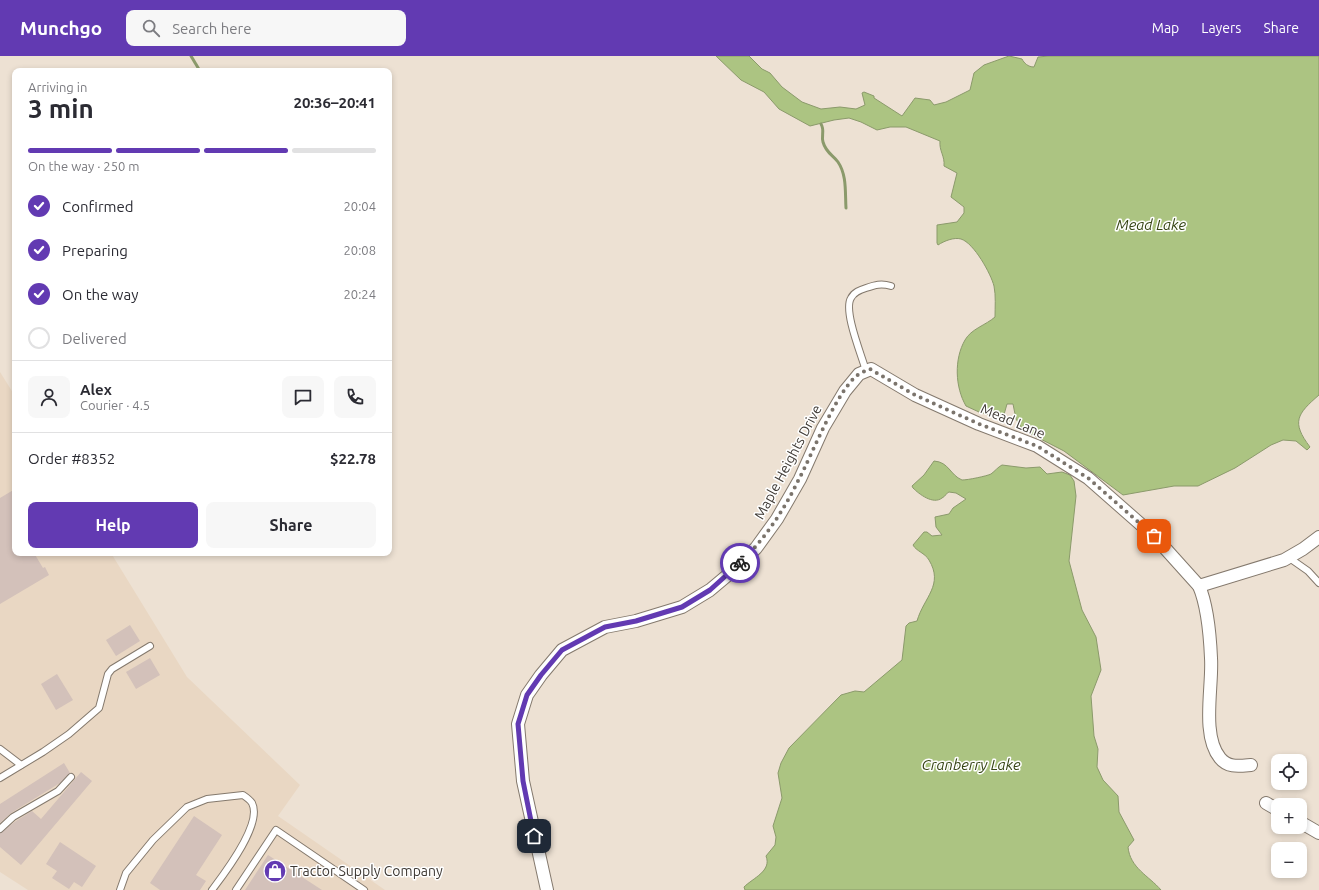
<!DOCTYPE html>
<meta charset="utf-8">
<style>
:root{--surface:#fff;--page:#f7f7f7;--text:#2b2b33;--muted:#7c7c81;--line:#e1e1e2;--accent:#623ab2}
body{margin:0;font-family:Ubuntu,sans-serif;background:var(--page);color:var(--text);height:100vh;display:flex;flex-direction:column;font-size:15px;white-space:nowrap}
*{box-sizing:border-box;margin:0}
p{font-size:13px;color:var(--muted)}
.icon{flex:none;width:22px;height:22px;fill:none;stroke:currentColor;stroke-width:2;stroke-linecap:round;stroke-linejoin:round}
.map{position:relative;flex:1;overflow:hidden}
.side{position:absolute;left:12px;top:12px;width:380px;height:488px;display:flex;flex-direction:column;background:var(--surface);border-radius:8px;box-shadow:0 2px 6px #0003}
.side>*{flex:none}
.controls{position:absolute;left:1271px;top:698px;display:grid;gap:8px}
.controls a{display:grid;place-items:center;width:36px;height:36px;border-radius:8px;background:var(--surface);box-shadow:0 2px 6px #0003;font-size:20px}
.pin{position:absolute;display:grid;place-items:center;width:34px;height:34px;color:#fff;margin:-17px;border-radius:8px;box-shadow:0 2px 6px #0006}
.courier{position:absolute;display:grid;place-items:center;width:40px;height:40px;margin:-20px;border:3px solid #623ab2;border-radius:50%;background:#fff;color:#222;box-shadow:0 1px 5px #0007}
.summary em{font-style:normal;font-weight:600}
.summary div{display:flex;flex-direction:column-reverse}
.summary{display:flex;align-items:center;justify-content:space-between;height:68px;padding:0 16px}
h1{font-size:26px;font-weight:600;line-height:30px}
.bar{display:grid;grid-template-columns:repeat(4,1fr);gap:6px 4px;align-content:center;height:48px;padding:0 16px}
.bar i{height:5px;border-radius:3px;background:var(--line)}
.bar .on{background:var(--accent)}
.bar p{grid-column:span 4}
.line{display:flex;align-items:center;gap:10px;padding:0 16px;border-top:1px solid var(--line)}
.line div{flex:1}
.round{display:grid;place-items:center;flex:none;width:42px;height:42px;border-radius:8px;background:var(--page)}
ol{padding:0 16px;list-style:none}
li{display:flex;align-items:center;gap:12px;height:44px}
li p{margin-inline-start:auto}
li .icon{padding:4px;border-radius:50%;background:var(--accent);color:#fff;stroke-width:4}
li:last-child{color:var(--muted)}
li i{width:22px;height:22px;border:2px solid var(--line);border-radius:50%}
.cta{display:flex;gap:8px;margin-top:auto;padding:8px 16px}
.cta a{flex:1;height:46px;border-radius:8px;background:var(--accent);color:#fff;font-size:16px;font-weight:600;line-height:46px;text-align:center}
.cta a+a{background:var(--page);color:var(--text)}
header{display:flex;align-items:center;gap:24px;box-sizing:border-box;height:56px;padding:0 20px;background:var(--accent);color:#fff}
header strong{font-size:19px}
nav{display:flex;gap:22px;margin-inline-start:auto;font-size:14px}
.search{width:280px;height:36px;background:var(--page);display:flex;align-items:center;gap:10px;box-sizing:border-box;padding:0 14px;border-radius:8px;color:var(--muted);font-size:15px}
.map>svg:first-child{display:block}
</style>
<header>
<strong>Munchgo</strong>
<div class="search"><svg class="icon" aria-label="search" viewBox="0 0 24 24"><circle cx="10" cy="10" r="6"/><path d="M15 15l6 6"/></svg>Search here</div>
<nav><a>Map</a><a>Layers</a><a>Share</a></nav>
</header>
<div class="map">
<svg width="1319" height="834" viewBox="0 0 1319 834">
<rect width="100%" height="100%" fill="#ede1d3"/>
<!-- built -->
<polygon fill="#e9d7c3" points="0,316 15,340 15,497 111,497 187,621 300,729 278,760 385,834 28,834 0,816"/>
<!-- water -->
<g fill="#acc482" stroke="#8b9a6b">
<path d="M716,0H749L762,13L770,17L782,31L802,46L821,53L840,51L856,53L865,49L862,37L864,36L874,40V42L902,60L915,42L930,44L934,49L946,46L970,34L974,17L984,9L1009,0L1022,3C1024,7 1028,11 1034,11L1038,1L1049,0H1319V339C1297,358 1291,366 1310,391L1307,394L1296,385L1283,384L1271,389L1235,412L1198,430H1174L1123,439L1064,395L1023,374L1016,363L1013,348H1007L1003,362L979,356L966,350C955,331 954,303 965,284C971,273 986,269 995,261C995,251 996,240 994,230C991,218 974,187 961,183C954,181 944,185 938,189L937,187V169L957,166L964,157V151L951,141L957,117L944,110C945,100 939,95 940,85L906,71H890L877,74L861,66L849,62L834,64L810,70L779,53L764,36L741,24Z"/>
<path d="M934,405C949,406 950,419 962,424C968,424 987,420 991,418C995,415 998,411 1002,409L1026,412L1040,411L1047,418L1062,416L1070,419L1074,425L1076,440L1069,505L1082,554L1096,581L1101,614L1091,640L1094,680L1098,693L1097,711L1103,724L1118,740L1119,756L1134,784L1128,791C1130,812 1149,820 1161,834H745L744,831C753,822 772,815 766,800L775,789L776,781L773,770L782,742L778,717L781,707L789,692L841,639L855,635L864,636L902,604L906,570L909,567L917,565C924,541 944,529 929,504C925,497 916,495 913,489L924,476H927L932,480L942,479L936,471L935,461L949,458L953,452L966,443L956,437L949,436C946,437 946,440 942,442C933,449 919,438 913,432L912,430L924,419Z"/>
</g>
<g fill="none" stroke-linecap="round" stroke-linejoin="round">
<!-- stream -->
<g stroke="#8b9a6b" stroke-width="3">
<polyline points="191,0 200,15"/>
<path d="M821,68C825,74 821,80 823,86C826,97 833,99 838,106C847,119 845,137 846,152"/>
</g>
</g>
<!-- building -->
<g fill="#d3c1ba">
<polygon points="15,433 15,497 34,497 43,512 45,511 49,519 0,548 0,442"/>
<polygon points="130,569 140,585 116,600 106,584"/>
<polygon points="150,602 160,619 136,633 126,616"/>
<polygon points="57,618 73,644 56,654 41,628"/>
<polygon points="64,707 70,717 60,727 11,757 0,767 0,748"/>
<polygon points="81,716 92,725 21,809 0,791 0,777 16,765 32,755 41,763"/>
<polygon points="194,760 222,779 196,819 206,825 200,834 160,834 150,827"/>
<polygon points="60,786 96,810 82,831 74,826 69,833 52,822 57,815 46,808"/>
<polygon points="268,799 322,834 245,834"/>
</g>
<g fill="none" stroke-linecap="round" stroke-linejoin="round">
<!-- service casing -->
<g stroke="#84796d" stroke-width="8">
<g id="service">
<path d="M866,315C862,300 843,255 851,242C854,236 860,234 866,232C875,229 881,227 891,230"/>
<polyline points="1288,501 1308,515 1319,527"/>
<polyline points="0,693 21,709"/>
<polyline points="0,722 43,696 69,678 99,652 108,618 112,613 150,590"/>
<polyline points="0,773 13,761 58,735 71,721"/>
<path d="M120,834L126,817L153,784L187,751L207,743L243,739C246,741 250,744 252,747C263,768 224,818 212,834"/>
<polyline points="236,834 276,774 364,834"/>
</g>
</g>
<!-- minor casing -->
<g stroke="#84796d" stroke-width="14">
<g id="minor">
<path d="M1199,530C1208,551 1210,579 1211,602C1213,630 1201,679 1220,702C1228,712 1239,710 1251,709"/>
<polyline points="1266,747 1278,754"/>
<polyline points="1300,766 1319,777"/>
<polyline points="547,834 523,725 518,668 527,639 541,619 562,594 605,571 636,565 682,551 710,534 735,513 756,492 777,463 800,423 823,372 845,335 859,318 871,313 915,339 979,368 1037,390 1088,422 1154,480 1199,530 1284,504 1303,493 1319,481"/>
</g>
</g>
<!-- service -->
<use href="#service" stroke="#fff" stroke-width="6"/>
<!-- minor -->
<use href="#minor" stroke="#fff" stroke-width="12"/>
</g>
<g fill="none" stroke-linecap="round" stroke-linejoin="round">
<!-- done -->
<path stroke="#7b746c" stroke-width="4" stroke-dasharray="0 7.2" d="M740,507C765,483 784,454 799,423C813,397 837,333 859,318C863,316 867,314 870,313L915,339L979,368L1037,390L1088,422L1154,480"/>
<!-- route -->
<polyline stroke="#623ab2" stroke-width="5" points="534,780 523,725 518,668 527,639 541,619 562,594 605,571 636,565 682,551 710,534 740,507"/>
</g>
<!-- icons -->
<defs>
<g id="shop-disc" transform="scale(1.15)"><circle r="9.5" fill="#623ab2" stroke="#fff"/><path d="M-5-2.5h2.3a2.7 3.5 0 0 1 5.4 0H5L5.5 6h-11ZM-1.5-2.5h3a1.5 2.3 0 0 0-3 0Z" fill="#fff"/></g>
</defs>
<g fill-rule="evenodd">
<use href="#shop-disc" x="275" y="815"/>
</g>
<g text-anchor="middle" stroke-width="3" stroke-linejoin="round" paint-order="stroke">
<!-- street labels -->
<g font-size="14" fill="#3e3934" stroke="#fff">
<text transform="translate(1013 365) rotate(23)" y="5">Mead Lane</text>
<text transform="translate(788 406) rotate(-62)" y="5">Maple Heights Drive</text>
</g>
<!-- poi labels -->
<g font-size="14" fill="#3e3934" stroke="#fff" text-anchor="start">
<text x="290" y="820">Tractor Supply Company</text>
</g>
<!-- water labels -->
<g font-size="15" font-style="italic" fill="#364515" stroke="#fff">
<text x="1151" y="174">Mead Lake</text>
<text x="971" y="714">Cranberry Lake</text>
</g>
</g>
</svg>
<div class="controls">
<a><svg class="icon" aria-label="locate" viewBox="0 0 24 24"><circle cx="12" cy="12" r="6"/><path d="M12 2v4M12 18v4M2 12h4M18 12h4"/></svg></a>
<a>+</a>
<a>−</a>
</div>
<div class="pin" style="left:1154px;top:480px;background:#ea580c"><svg class="icon" aria-label="bag" viewBox="0 0 24 24"><path d="M5 8h14l-1 12H6zM9 8a3 3 0 0 1 6 0"/></svg></div>
<div class="pin" style="left:534px;top:780px;background:#1f2937"><svg class="icon" aria-label="home" viewBox="0 0 24 24"><path d="M3 11l9-7 9 7M6 9v11h12V9"/></svg></div>
<div class="courier" style="left:740px;top:507px"><svg class="icon" aria-label="bike" viewBox="0 0 24 24"><circle cx="6" cy="16" r="4"/><circle cx="18" cy="16" r="4"/><path d="M6 16l4-8h5l3 8M10 8l3 8H6M13 5h3"/></svg></div>
<section class="side">
<div class="summary"><div><h1>3 min</h1><p>Arriving in</p></div><em>20:36–20:41</em></div>
<div class="bar"><i class="on"></i><i class="on"></i><i class="on"></i><i></i><p>On the way · 250 m</p></div>
<ol>
<li><svg class="icon" aria-label="check" viewBox="0 0 24 24"><path d="M5 12l5 5 9-10"/></svg>Confirmed<p>20:04</p></li>
<li><svg class="icon" aria-label="check" viewBox="0 0 24 24"><path d="M5 12l5 5 9-10"/></svg>Preparing<p>20:08</p></li>
<li><svg class="icon" aria-label="check" viewBox="0 0 24 24"><path d="M5 12l5 5 9-10"/></svg>On the way<p>20:24</p></li>
<li><i></i>Delivered</li>
</ol>
<div class="line" style="height:72px"><a class="round"><svg class="icon" aria-label="person" viewBox="0 0 24 24"><circle cx="12" cy="8" r="4"/><path d="M4 21q1-7 8-7t8 7"/></svg></a><div><b>Alex</b><p>Courier · 4.5</p></div><a class="round"><svg class="icon" aria-label="chat" viewBox="0 0 24 24"><path d="M4 5h16v11H9l-5 4z"/></svg></a><a class="round"><svg class="icon" aria-label="phone" viewBox="0 0 24 24"><path d="M5 4h4l2 5-3 2q2 4 5 5l2-3 5 2v4C11 20 4 13 5 4z"/></svg></a></div>
<div class="line" style="height:52px"><div>Order #8352</div><b>$22.78</b></div>
<div class="cta"><a>Help</a><a>Share</a></div>
</section>
</div>
